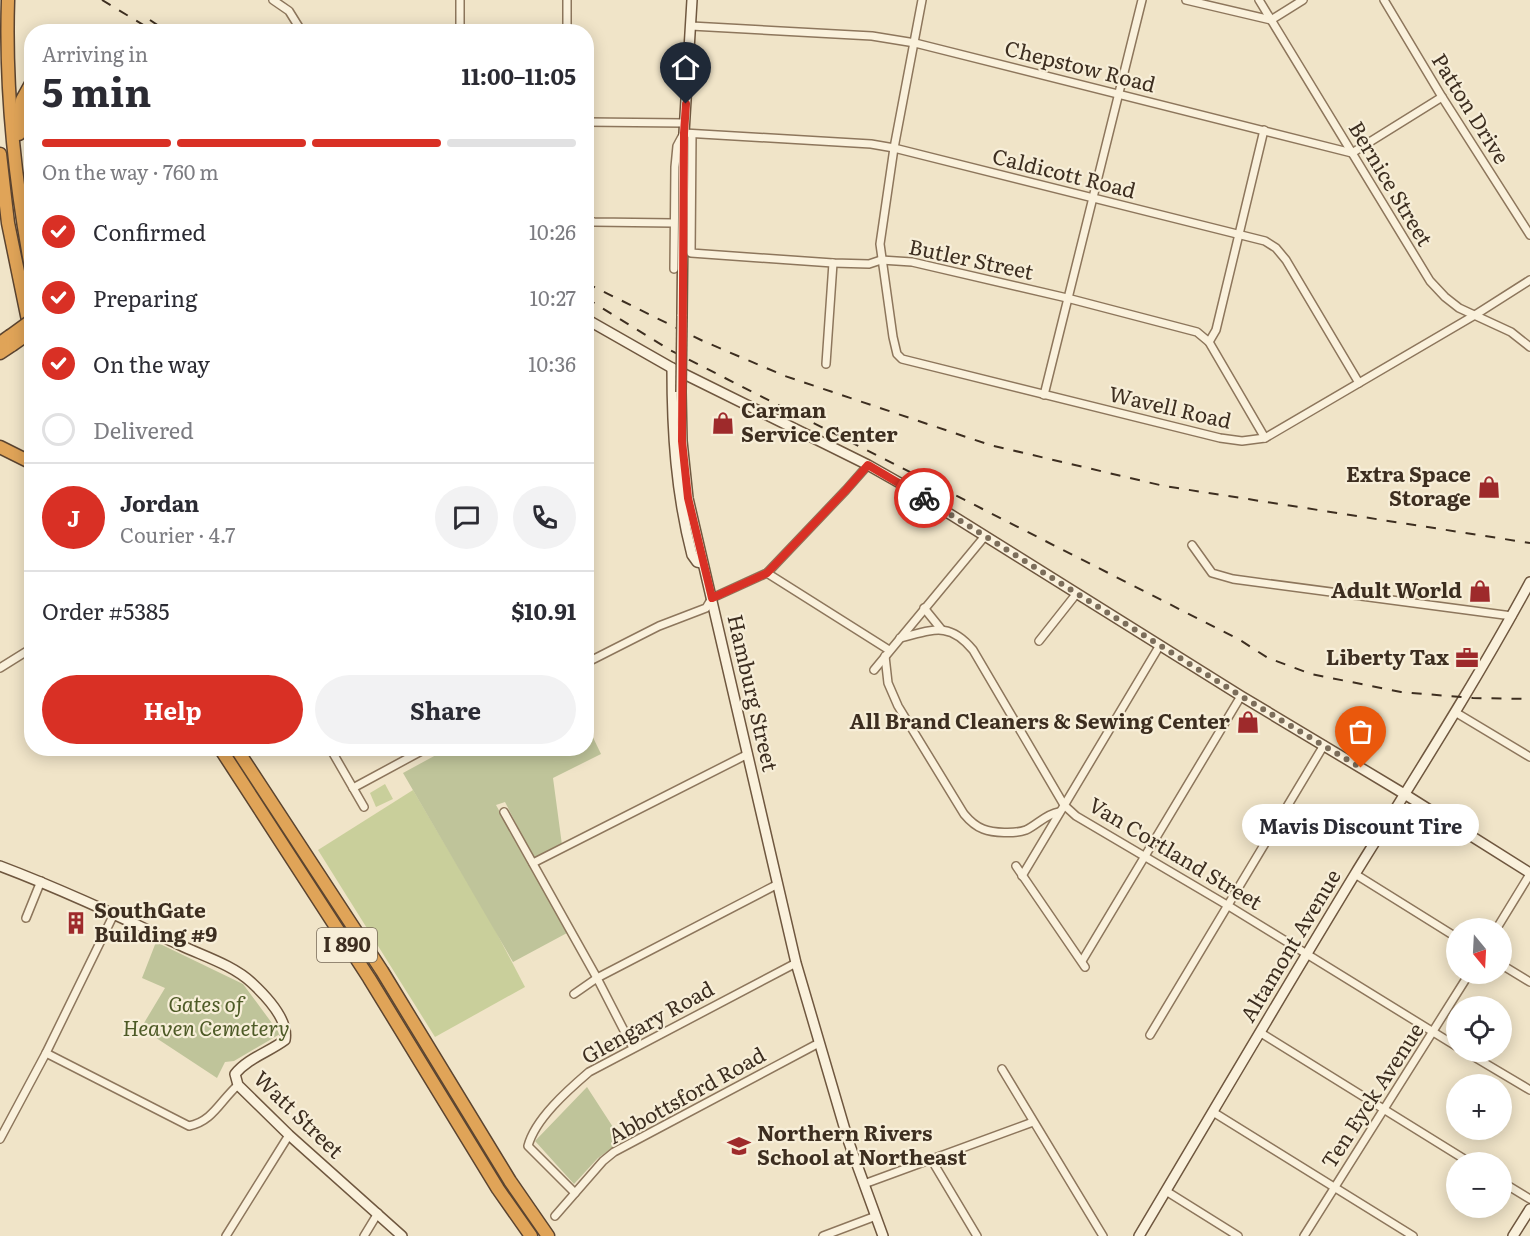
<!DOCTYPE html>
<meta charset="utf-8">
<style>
:root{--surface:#fff;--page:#f2f2f3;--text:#2b2b33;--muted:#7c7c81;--line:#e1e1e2;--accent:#d93025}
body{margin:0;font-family:Literata,serif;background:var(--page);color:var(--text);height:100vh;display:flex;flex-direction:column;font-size:22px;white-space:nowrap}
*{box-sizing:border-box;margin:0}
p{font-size:20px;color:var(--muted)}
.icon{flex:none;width:33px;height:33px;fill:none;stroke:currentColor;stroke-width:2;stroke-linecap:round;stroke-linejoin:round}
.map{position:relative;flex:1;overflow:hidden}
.drawer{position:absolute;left:24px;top:24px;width:570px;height:732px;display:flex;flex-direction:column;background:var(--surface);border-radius:24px;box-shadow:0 3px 15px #0003}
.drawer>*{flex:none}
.needle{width:39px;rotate:162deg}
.fabs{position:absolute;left:1446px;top:918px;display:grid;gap:12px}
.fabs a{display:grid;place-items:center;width:66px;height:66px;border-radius:50%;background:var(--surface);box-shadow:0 3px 15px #0003;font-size:30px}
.pin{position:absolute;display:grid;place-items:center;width:51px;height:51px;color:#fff;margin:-62px -26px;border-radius:50% 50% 50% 0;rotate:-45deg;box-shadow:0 0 6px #0007}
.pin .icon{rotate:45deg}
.courier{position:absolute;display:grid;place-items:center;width:60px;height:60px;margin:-30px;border:4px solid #d93025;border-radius:50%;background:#fff;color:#222;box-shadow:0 2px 8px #0007}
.bubble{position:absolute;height:42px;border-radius:21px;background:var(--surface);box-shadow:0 3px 15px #0003;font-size:20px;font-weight:700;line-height:42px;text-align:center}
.headline em{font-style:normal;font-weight:700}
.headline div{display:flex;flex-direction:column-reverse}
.headline{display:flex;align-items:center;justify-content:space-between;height:102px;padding:0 18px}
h1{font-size:39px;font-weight:700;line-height:45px}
.bar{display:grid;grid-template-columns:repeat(4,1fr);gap:9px 6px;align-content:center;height:72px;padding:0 18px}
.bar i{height:8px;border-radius:4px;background:var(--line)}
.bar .current{background:var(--accent)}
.bar p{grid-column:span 4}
.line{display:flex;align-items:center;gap:15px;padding:0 18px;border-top:2px solid var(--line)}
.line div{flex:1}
.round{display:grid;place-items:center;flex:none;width:63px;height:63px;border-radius:32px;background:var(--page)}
ol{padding:0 18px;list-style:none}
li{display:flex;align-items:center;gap:18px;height:66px}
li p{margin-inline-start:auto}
li .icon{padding:6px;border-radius:50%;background:var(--accent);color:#fff;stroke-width:4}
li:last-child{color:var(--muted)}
li i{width:33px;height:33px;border:3px solid var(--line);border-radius:50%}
.action{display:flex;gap:12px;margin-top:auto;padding:12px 18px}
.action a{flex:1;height:69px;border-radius:36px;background:var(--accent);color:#fff;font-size:24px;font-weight:700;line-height:69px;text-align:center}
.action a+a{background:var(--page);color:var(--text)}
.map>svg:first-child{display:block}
</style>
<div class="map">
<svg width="1530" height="1236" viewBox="0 0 1530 1236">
<rect width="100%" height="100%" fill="#f0e4c8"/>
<!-- green -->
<g fill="#c9cf9b">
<polygon points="385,784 393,799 376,807 370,793"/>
<polygon points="413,790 493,926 525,987 435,1037 318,850"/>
</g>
<!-- cemetery -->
<g fill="#bfc49a">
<polygon points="587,725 601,754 553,778 562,845 534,859 505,802 496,805 567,933 513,962 403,773 447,749 586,748"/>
<polygon points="156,942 243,984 280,1034 234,1061 225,1062 217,1078 141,1028 165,988 142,978"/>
<polygon points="587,1087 622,1141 598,1158 574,1184 535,1141"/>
</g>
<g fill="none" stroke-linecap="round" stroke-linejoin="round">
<!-- street casing -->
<g stroke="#8d765c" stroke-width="10">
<g id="street">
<polyline points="273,0 289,11 302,32"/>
<polyline points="922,0 894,148 880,244 893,337 897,354 902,359 1220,438 1242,441 1265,438 1475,315 1530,280"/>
<polyline points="1186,0 1271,20 1303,0"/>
<polyline points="1259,0 1430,281 1445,297 1459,308 1511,332 1530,347"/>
<polyline points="1384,0 1442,97 1530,235"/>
<polyline points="691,26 872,36 915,43 1352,153 1442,97"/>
<polyline points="460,32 460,0"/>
<polyline points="567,32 567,0"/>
<polyline points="586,122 684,123"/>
<polyline points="692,134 691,253 833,263 869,264 881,260 912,262 1067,298 1197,332 1209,342 1265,438"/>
<polyline points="586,220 594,222 673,223"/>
<polyline points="674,269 675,167 677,146 684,133 871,144 894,148 1265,241 1276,248 1286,260 1359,383"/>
<polyline points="1209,342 1216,330 1264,130"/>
<polyline points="826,364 833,263"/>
<polyline points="1044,395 1142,0"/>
<polyline points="1192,545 1212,573 1233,579 1512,616"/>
<polyline points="767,573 889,650"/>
<polyline points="924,608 941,629"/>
<path d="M900,638C933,630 949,621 973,650L1064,805L1076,816L1227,905L1456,1046"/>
<polyline points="1039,641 1077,593"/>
<path d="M885,656L888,683L898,706L964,814C969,820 975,826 983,829C993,833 1015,834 1026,830C1037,825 1046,814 1059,812"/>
<polyline points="586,663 659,626 706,608 712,598 767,573 846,490 868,465"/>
<polyline points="0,668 32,648"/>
<polyline points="874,670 985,536"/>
<polyline points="1455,712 1530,757"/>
<polyline points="330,748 364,807"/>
<polyline points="353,788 427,748"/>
<polyline points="504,812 597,978 633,1048"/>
<polyline points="533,863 748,754"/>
<polyline points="1016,866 1085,967"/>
<polyline points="1355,874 1456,937"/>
<polyline points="1022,876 1160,645"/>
<polyline points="26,918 41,881"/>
<polyline points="1497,928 1530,874"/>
<polyline points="1082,961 1241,696"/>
<polyline points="1502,965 1530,982"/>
<polyline points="574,994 597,978 778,884"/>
<polyline points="1261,1033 1469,1162"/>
<polyline points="1150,1035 1324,745"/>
<polyline points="1466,1052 1530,1090"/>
<path d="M46,1053L189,1126C213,1121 220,1101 238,1085"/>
<polyline points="1002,1069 1103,1236"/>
<polyline points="1213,1112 1413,1236"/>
<polyline points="0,1139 46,1053 114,914"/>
<polyline points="931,1159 977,1236"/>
<polyline points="1502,1182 1530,1199"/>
<polyline points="864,1184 1033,1122"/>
<polyline points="1166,1191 1238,1236"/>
<path d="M575,1193L528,1146C535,1119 568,1090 589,1072L796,963"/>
<polyline points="555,1216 603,1161 614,1152 819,1043"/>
<polyline points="226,1236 289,1135"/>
<polyline points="364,1236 378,1213"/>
<polyline points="823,1236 876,1216"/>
<polyline points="1304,1236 1469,974"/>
</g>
</g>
<!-- secondary casing -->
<g stroke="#6f573f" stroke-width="12">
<g id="secondary">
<polyline points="682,316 684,133 692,0"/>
<polyline points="586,319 672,368 868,465 905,486 1241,696 1406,795 1530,873"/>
<path d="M672,368C672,432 676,494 692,555L697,562L702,563"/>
<polyline points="681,392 682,441 688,498 796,963 848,1140 883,1236"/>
<path d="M0,866C61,889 120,917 180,945C203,956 233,965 252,983C266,996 289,1020 285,1040C269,1052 248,1058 235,1074L238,1085L289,1135L402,1236"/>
<path d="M1139,1236C1211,1115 1282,994 1355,874C1415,777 1476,682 1530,582"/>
<polyline points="1513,1236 1530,1209"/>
</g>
</g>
<!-- highway casing -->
<g stroke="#5b4430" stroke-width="15">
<g id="highway">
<path d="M8,0C5,92 15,183 32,273"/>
<polyline points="19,134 22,100 32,82"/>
<polyline points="0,154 8,223 30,330"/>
<polyline points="0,343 10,336"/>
<polyline points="0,353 12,345"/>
<polyline points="0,447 32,463"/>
<polyline points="220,748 369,978 498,1189 531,1236"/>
<polyline points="236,748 382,971 510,1181 548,1236"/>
</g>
</g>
<!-- street -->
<use href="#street" stroke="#faf1dc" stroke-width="7"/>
<!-- secondary -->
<use href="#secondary" stroke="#faf1dc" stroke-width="9"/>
<!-- highway -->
<use href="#highway" stroke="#e0a458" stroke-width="12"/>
<!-- rail -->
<g stroke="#3d2e20" stroke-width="2" stroke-dasharray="10 10" stroke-linecap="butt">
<polyline points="102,0 155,32"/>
<polyline points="150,20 168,32"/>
<polyline points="586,283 703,341 785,376 990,445 1164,486 1530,543"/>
<polyline points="586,298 670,350 1240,640 1268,658 1311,674 1401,692 1473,698 1530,699"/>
</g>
<!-- secondary-bridge casing -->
<g stroke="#6f573f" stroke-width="12" stroke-linecap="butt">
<polyline id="secondary-bridge" points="681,392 682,316"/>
</g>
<!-- highway-bridge casing -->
<g stroke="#5b4430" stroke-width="15" stroke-linecap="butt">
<g id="highway-bridge">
<polyline points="10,336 32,320"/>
<polyline points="12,345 32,331"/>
</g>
</g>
<!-- secondary-bridge -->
<use href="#secondary-bridge" stroke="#faf1dc" stroke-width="9"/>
<!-- highway-bridge -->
<use href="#highway-bridge" stroke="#e0a458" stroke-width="12"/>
</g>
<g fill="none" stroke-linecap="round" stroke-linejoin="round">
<!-- done -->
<polyline stroke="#7c6e5b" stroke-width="6" stroke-dasharray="0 10.8" points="924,498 1241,696 1361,768"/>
<!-- route -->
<polyline stroke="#d93025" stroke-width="8" points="686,104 684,133 682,441 688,498 712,598 767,573 846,490 868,465 924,498"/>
</g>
<!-- icons -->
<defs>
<g id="shop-bare" transform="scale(1.8)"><path d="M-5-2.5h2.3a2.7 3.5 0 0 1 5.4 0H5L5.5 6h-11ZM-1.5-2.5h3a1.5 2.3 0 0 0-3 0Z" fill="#9e2a2b" stroke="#f7eed8" stroke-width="2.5" paint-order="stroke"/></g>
<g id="office-bare" transform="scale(1.8)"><path d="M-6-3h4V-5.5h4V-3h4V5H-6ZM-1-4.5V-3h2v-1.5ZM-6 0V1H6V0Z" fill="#9e2a2b" stroke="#f7eed8" stroke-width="2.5" paint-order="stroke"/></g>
<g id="building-bare" transform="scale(1.8)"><path d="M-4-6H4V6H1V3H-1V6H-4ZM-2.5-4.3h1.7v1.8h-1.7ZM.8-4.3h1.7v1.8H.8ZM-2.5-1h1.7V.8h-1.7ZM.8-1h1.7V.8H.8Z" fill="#9e2a2b" stroke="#f7eed8" stroke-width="2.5" paint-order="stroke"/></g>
<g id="school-bare" transform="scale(1.8)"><path d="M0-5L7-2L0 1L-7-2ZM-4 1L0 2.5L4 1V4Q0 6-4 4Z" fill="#9e2a2b" stroke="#f7eed8" stroke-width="2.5" paint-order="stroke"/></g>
</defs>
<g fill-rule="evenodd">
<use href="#shop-bare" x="723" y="423"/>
<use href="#shop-bare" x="1489" y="487"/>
<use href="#shop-bare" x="1480" y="591"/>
<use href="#office-bare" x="1467" y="658"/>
<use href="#shop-bare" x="1248" y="722"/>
<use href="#building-bare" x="76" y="923"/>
<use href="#school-bare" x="739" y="1146"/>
</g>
<g text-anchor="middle" stroke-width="4.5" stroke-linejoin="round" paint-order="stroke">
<!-- shield labels -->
<rect fill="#f7eed8" stroke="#756857" stroke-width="1.5" x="317" y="928" width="60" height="34" rx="4.5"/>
<g font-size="20" font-weight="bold" fill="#3d2e20">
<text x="347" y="952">I 890</text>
</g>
<!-- street labels -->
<g font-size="21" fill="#3d2e20" stroke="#f7eed8">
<text transform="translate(1080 67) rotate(14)" y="7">Chepstow Road</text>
<text transform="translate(1470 109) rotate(58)" y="7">Patton Drive</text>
<text transform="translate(1064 174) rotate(14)" y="7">Caldicott Road</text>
<text transform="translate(1390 184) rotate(59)" y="7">Bernice Street</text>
<text transform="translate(971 260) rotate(12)" y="7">Butler Street</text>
<text transform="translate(1170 408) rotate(13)" y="7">Wavell Road</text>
<text transform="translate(752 693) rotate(77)" y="7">Hamburg Street</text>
<text transform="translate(1175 854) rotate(31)" y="7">Van Cortland Street</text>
<text transform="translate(1291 946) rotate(-59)" y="7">Altamont Avenue</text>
<text transform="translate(648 1023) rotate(-29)" y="7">Glengary Road</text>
<text transform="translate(687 1096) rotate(-29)" y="7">Abbottsford Road</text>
<text transform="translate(1373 1096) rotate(-57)" y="7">Ten Eyck Avenue</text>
<text transform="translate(298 1115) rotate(44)" y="7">Watt Street</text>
</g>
<!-- poi labels -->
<g font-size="21" font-weight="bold" fill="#3d2e20" stroke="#f7eed8" text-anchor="end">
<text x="741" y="418" text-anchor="start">Carman<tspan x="741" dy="24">Service Center</tspan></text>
<text x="1471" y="482">Extra Space<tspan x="1471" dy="24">Storage</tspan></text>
<text x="1462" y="598">Adult World</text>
<text x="1449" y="665">Liberty Tax</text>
<text x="1230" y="729">All Brand Cleaners &amp; Sewing Center</text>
<text x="94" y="918" text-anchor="start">SouthGate<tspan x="94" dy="24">Building #9</tspan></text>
<text x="757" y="1141" text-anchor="start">Northern Rivers<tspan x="757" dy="24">School at Northeast</tspan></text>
</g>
<!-- park labels -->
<g font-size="21" font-style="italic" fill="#4d5a26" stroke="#f7eed8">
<text x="206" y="1012">Gates of<tspan x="206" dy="24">Heaven Cemetery</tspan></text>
</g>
</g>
</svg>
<div class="fabs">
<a><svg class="needle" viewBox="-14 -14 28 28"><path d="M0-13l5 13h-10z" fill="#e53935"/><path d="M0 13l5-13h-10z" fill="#7c7c81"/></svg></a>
<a><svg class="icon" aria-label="locate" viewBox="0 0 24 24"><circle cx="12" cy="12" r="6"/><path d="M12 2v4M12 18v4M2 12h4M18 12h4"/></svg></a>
<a>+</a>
<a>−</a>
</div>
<div class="pin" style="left:1361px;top:768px;background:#ea580c"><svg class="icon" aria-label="bag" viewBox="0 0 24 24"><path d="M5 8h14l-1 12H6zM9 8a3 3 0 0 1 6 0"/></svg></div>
<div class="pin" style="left:686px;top:104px;background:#1f2937"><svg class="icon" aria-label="home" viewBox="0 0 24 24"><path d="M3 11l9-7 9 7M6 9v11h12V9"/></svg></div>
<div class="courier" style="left:924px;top:498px"><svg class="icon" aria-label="bike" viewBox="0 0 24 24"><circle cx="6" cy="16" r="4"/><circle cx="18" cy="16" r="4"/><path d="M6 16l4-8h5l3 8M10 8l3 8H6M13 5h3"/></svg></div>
<div class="bubble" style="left:1242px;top:804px;width:237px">Mavis Discount Tire</div>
<section class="drawer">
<div class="headline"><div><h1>5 min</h1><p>Arriving in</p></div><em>11:00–11:05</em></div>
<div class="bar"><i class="current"></i><i class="current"></i><i class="current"></i><i></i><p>On the way · 760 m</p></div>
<ol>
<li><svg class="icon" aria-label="check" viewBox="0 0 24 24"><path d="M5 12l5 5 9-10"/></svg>Confirmed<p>10:26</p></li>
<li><svg class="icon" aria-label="check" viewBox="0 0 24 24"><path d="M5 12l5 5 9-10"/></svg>Preparing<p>10:27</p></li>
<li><svg class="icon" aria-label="check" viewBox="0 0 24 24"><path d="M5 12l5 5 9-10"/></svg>On the way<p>10:36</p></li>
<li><i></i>Delivered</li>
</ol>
<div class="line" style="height:108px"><b class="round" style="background:var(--accent);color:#fff">J</b><div><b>Jordan</b><p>Courier · 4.7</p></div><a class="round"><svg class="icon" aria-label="chat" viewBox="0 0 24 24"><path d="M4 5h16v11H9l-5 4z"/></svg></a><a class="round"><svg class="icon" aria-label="phone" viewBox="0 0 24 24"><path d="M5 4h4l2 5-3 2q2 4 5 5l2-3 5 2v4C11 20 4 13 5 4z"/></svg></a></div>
<div class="line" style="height:78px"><div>Order #5385</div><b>$10.91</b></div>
<div class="action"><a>Help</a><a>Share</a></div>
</section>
</div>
